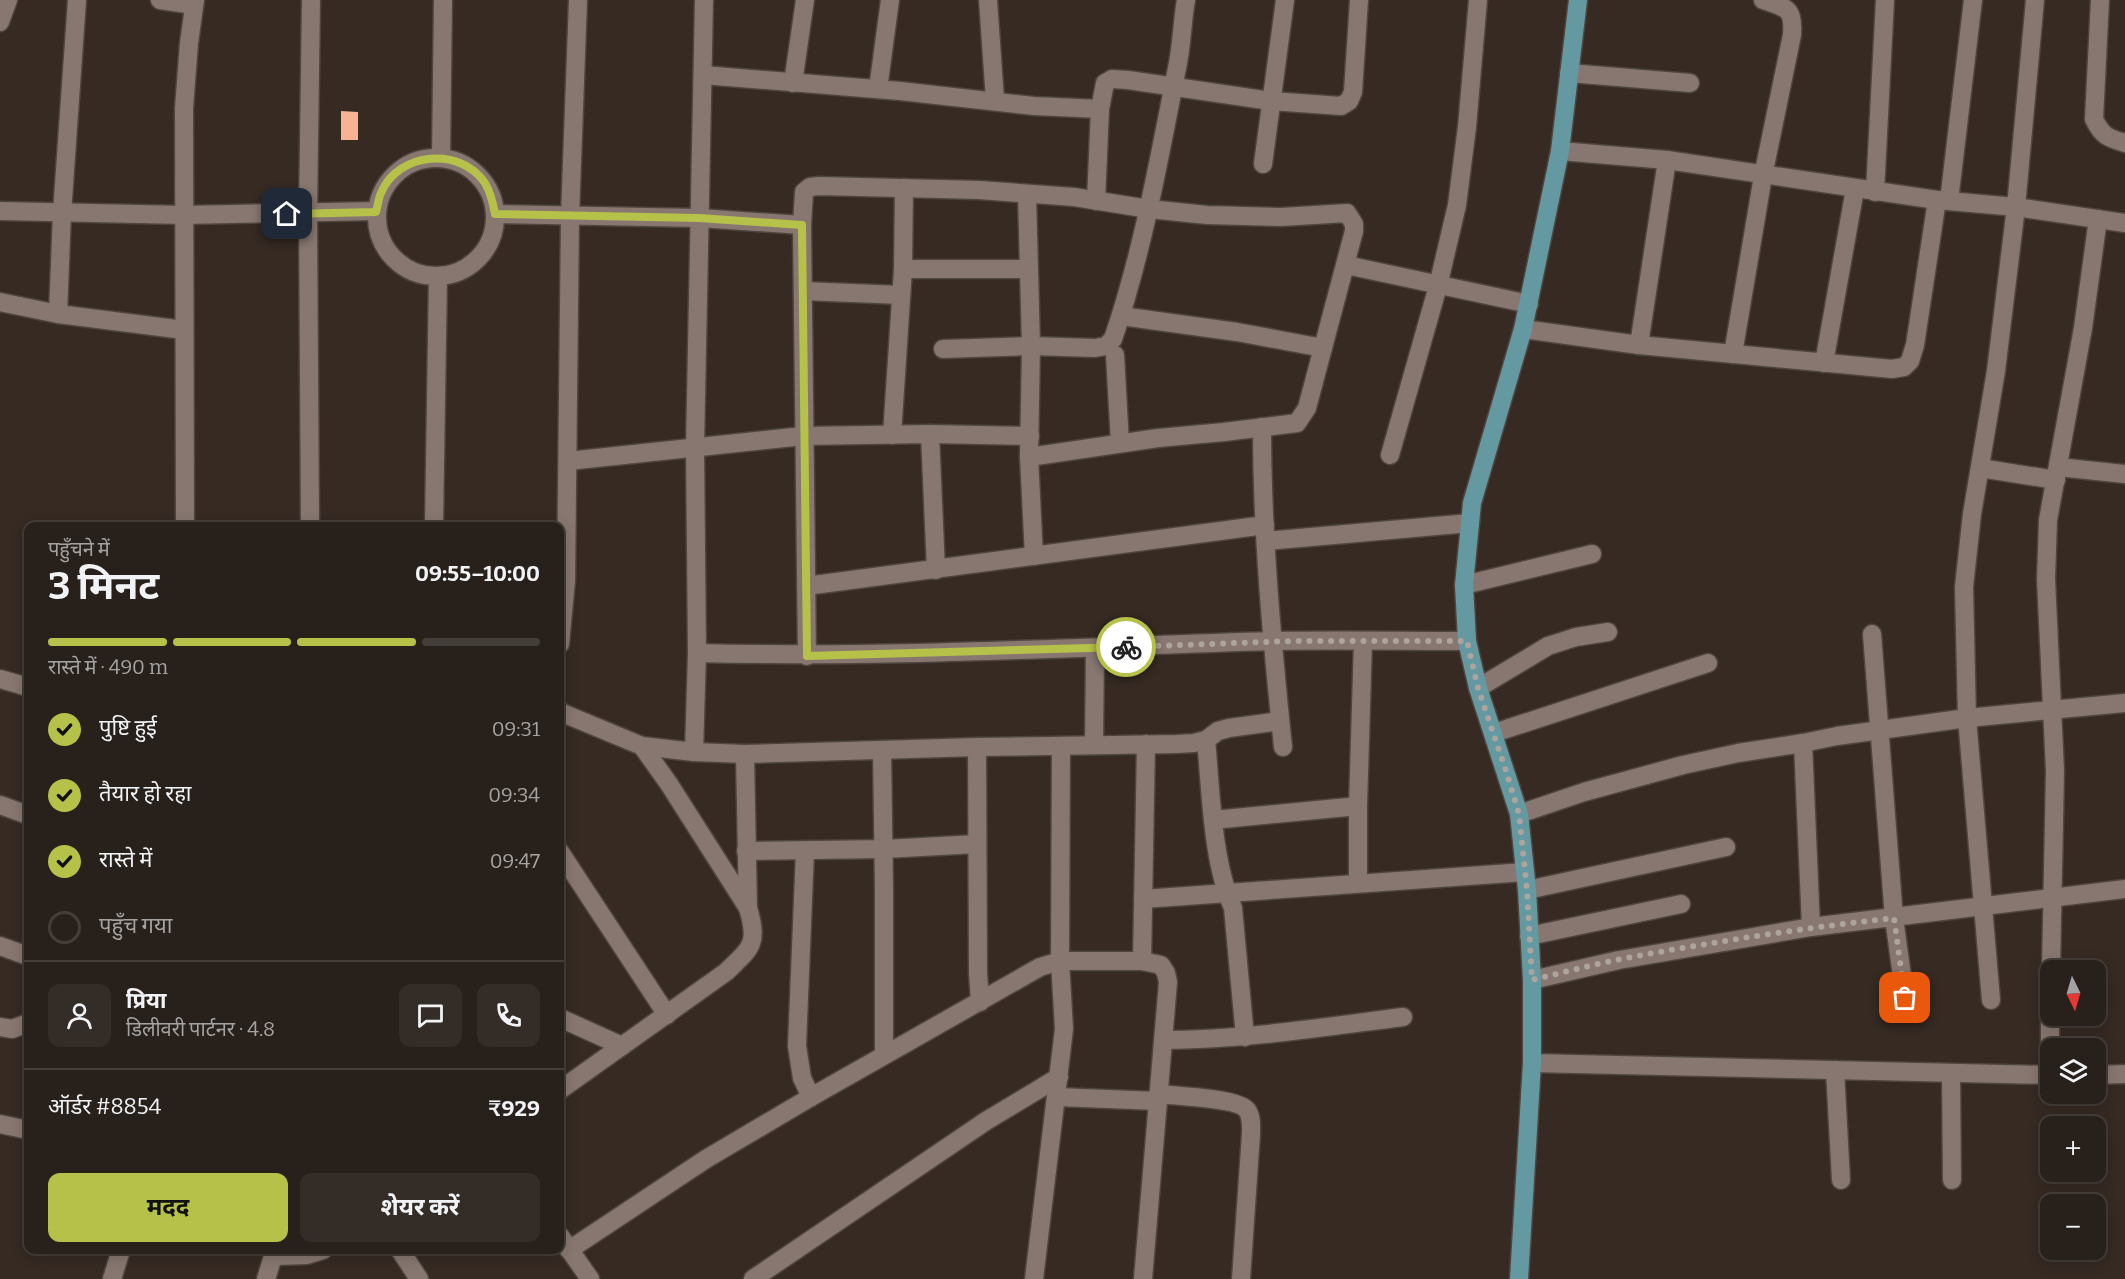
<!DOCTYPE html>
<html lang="hi">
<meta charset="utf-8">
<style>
:root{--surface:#28201a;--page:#342d27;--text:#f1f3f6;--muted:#a5a3a2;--line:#443e39;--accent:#b6c149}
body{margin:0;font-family:Bitter,"Noto Sans Devanagari",serif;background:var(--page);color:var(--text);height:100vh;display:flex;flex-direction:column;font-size:22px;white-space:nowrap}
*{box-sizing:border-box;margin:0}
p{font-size:20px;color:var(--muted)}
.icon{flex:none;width:33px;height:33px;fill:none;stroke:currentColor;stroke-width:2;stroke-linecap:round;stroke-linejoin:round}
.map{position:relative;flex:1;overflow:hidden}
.sheet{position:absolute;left:24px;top:522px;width:540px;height:732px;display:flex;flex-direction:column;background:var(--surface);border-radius:12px;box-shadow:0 3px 15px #0003,0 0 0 2px var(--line)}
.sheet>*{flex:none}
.needle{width:39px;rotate:175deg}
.fabs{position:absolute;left:2040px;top:960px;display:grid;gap:12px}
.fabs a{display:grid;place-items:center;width:66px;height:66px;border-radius:12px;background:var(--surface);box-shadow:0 3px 15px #0003,0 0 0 2px var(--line);font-size:30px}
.pin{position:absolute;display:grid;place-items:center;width:51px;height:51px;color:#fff;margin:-26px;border-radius:12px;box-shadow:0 3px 9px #0006}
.courier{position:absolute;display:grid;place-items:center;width:60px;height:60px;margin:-30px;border:4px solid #b6c149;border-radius:50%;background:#fff;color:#222;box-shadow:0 2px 8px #0007}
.headline em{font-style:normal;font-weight:700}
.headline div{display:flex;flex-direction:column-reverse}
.headline{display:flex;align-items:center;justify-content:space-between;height:102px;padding:0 24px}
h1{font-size:39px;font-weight:700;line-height:45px}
.bar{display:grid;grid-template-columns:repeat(4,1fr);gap:9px 6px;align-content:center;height:72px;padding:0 24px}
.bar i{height:8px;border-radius:4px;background:var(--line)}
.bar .selected{background:var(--accent)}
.bar p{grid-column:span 4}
.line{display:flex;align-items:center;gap:15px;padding:0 24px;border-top:2px solid var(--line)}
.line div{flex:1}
.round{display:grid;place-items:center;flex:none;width:63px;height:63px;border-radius:12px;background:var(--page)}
ol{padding:0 24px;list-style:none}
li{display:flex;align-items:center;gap:18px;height:66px}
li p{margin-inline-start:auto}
li .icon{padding:6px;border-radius:50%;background:var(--accent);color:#111;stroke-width:4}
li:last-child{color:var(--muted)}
li i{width:33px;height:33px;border:3px solid var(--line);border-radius:50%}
.action{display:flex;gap:12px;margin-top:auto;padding:12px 24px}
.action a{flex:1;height:69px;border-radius:12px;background:var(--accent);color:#111;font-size:24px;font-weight:700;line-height:69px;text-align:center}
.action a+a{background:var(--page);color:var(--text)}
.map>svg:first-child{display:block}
</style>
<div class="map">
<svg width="2125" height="1279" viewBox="0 0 2125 1279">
<rect width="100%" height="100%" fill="#362a23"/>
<!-- building -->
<polygon fill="#f8b492" points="341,111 358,112 358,140 341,140"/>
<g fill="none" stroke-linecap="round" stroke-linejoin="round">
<!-- minor casing -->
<g stroke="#4f453f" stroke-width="21">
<g id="minor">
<polyline points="160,0 194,5"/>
<polyline points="988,0 995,100"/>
<path d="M2100,0L2094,119C2102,136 2108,138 2125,143"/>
<polyline points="0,22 8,0"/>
<polyline points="1569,73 1690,83"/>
<polyline points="703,75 900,91 1034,106 1100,109"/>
<polyline points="793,83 805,0"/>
<polyline points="878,89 890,0"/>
<polyline points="1560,151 1667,160 1937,200 2016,207 2125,223"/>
<polyline points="441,158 443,0"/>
<circle cx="436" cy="217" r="59"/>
<polyline points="1263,164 1285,0"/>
<polyline points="1875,192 1885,0"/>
<polyline points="1027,194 1031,346 1029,457 1034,556"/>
<polyline points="1096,201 1100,109 1105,83 1112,79 1128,80 1271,101 1341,106 1349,101 1353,92 1359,0"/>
<polyline points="1949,201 1973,0"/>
<polyline points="0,211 184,215 376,211"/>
<polyline points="495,214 699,218 802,225"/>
<polyline points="1346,265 1529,304"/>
<polyline points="903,269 1027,269"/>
<polyline points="803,291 901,295"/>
<polyline points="0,302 58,314 184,330"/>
<polyline points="58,314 62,213 77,0"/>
<polyline points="1121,316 1237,332 1323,348"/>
<polyline points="1523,329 1639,345 1892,369 1904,367 1910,361 1915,345 1937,200"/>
<polyline points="1639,345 1667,160"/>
<path d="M943,349L1031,346L1095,348L1106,346L1113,339C1143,251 1159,159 1177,68C1182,46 1182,22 1186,0"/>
<path d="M1733,354L1763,176L1792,35C1794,8 1787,8 1763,0"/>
<polyline points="1115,355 1120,443"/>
<polyline points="1824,363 1855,189"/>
<path d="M1262,427C1262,534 1272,641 1283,747"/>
<polyline points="930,434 936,570"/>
<polyline points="892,435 903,269 904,188"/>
<polyline points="1390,455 1438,286 1457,205 1467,127 1478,0"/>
<polyline points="568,461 803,436 930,434 1030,436"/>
<polyline points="2058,467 2125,474"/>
<polyline points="1980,468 2056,480"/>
<polyline points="185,526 184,108 189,43 195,0"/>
<polyline points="310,526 308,214 311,0"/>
<polyline points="434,526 438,276"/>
<polyline points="1266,541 1470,523"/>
<polyline points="1464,585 1592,554"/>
<polyline points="806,586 1265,525"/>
<polyline points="1872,634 1894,918 1905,998"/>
<polyline points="560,644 566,580 570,217 578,0"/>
<path d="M697,653C890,658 1080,647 1272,641C1337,640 1402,641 1467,641"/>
<polyline points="807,656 802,225 804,192 810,187 819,186 979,190 1074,197 1149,209 1207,215 1281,217 1347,213 1354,224 1354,231 1307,408 1297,423 1224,432 1158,438 1029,457"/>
<polyline points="0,679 28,687"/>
<polyline points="1478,688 1548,646 1576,637 1608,632"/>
<polyline points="560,712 642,746 694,752 745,754 977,747 1177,744 1194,743 1206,740 1218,731 1229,728 1280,721"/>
<polyline points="1494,733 1708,663"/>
<path d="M1206,740C1211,791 1212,861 1233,908L1245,1037"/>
<polyline points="1803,743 1811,927"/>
<polyline points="1094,745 1095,648"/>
<polyline points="977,747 978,973 980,1002"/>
<polyline points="882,750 884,889 884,1054"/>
<polyline points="694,752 697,653 695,447 704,0"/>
<polyline points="745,754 748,908"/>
<polyline points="0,805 28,815"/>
<polyline points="1519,814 1584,792 1683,765 1738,753 1803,743 1837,736 1967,718 2125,703"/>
<polyline points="1213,820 1358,806"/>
<polyline points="746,851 884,849 977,844"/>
<polyline points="805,851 797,1046 802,1078 811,1097"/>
<polyline points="560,852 667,1015"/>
<polyline points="1358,883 1358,806 1363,641"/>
<polyline points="1527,890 1726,847"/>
<polyline points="1143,899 1525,872"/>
<polyline points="1529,936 1681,904"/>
<polyline points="0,946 28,956"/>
<polyline points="1142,961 1146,744"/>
<polyline points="2051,970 2055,771 2046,579 2048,520 2083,328 2098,219"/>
<polyline points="1532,980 1619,960 1811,927 2125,889"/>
<polyline points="1991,1000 1967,718 1964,587 1972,514 1996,371 2016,207 2035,0"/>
<polyline points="560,1018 622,1046"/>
<polyline points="0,1027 12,1029 28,1023"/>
<path d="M1163,1040C1243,1040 1323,1027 1403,1017"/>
<polyline points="1532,1063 2050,1075"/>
<polyline points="1835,1070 1841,1180"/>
<polyline points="1951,1073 1952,1180"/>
<polyline points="2050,1075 2050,982"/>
<polyline points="2096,1075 2125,1074"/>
<path d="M560,1090L726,972C751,948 759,944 748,908L669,784L642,746"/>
<path d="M1158,1094C1175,1096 1238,1098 1247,1110C1252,1117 1251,1126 1251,1134L1241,1279"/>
<polyline points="1057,1097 1158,1101"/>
<polyline points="0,1124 28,1130"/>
<polyline points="560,1236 590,1279"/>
<polyline points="400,1250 419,1279"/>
<polyline points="569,1250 706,1159 811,1097 1040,967 1060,961 1142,961 1161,965 1166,973 1168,982 1143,1279"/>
<polyline points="275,1256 307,1255 323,1250"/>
<polyline points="112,1279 121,1250"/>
<polyline points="266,1279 275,1250"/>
<polyline points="753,1279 986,1121 1059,1077"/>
<polyline points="1034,1279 1064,1029 1060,961 1061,746"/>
</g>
</g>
<!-- major casing -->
<g stroke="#4f453f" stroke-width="21">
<polyline id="major" points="1519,1279 1532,1063 1532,980 1527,890 1519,814 1478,688 1467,641 1464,585 1472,503 1523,329 1560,151 1578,0"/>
</g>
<!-- minor -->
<use href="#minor" stroke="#877770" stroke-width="18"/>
<!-- major -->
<use href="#major" stroke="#6599a2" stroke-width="18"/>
</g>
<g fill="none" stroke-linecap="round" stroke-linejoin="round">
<!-- done -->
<path stroke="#aea49e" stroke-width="6" stroke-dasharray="0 10.8" d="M1126,647L1292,641H1467L1478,688L1507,774L1519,814L1527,890L1532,980C1561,973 1591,965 1621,959C1712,942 1803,928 1894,918L1905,998"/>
<!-- route -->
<path stroke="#b6c149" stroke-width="8" d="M287,214L376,212C378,206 378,199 381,193C398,152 460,146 485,183C491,193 493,203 495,214L699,218L802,225L807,656L1126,647"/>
</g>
</svg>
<div class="fabs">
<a><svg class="needle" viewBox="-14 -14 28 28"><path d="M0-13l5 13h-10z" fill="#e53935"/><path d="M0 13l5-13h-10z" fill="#a5a3a2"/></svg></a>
<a><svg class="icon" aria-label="layers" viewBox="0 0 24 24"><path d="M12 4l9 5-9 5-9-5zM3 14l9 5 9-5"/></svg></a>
<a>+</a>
<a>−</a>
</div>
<div class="pin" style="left:1905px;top:998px;background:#ea580c"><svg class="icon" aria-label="bag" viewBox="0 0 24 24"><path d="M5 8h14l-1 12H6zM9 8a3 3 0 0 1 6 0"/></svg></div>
<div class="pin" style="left:287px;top:214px;background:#1f2937"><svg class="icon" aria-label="home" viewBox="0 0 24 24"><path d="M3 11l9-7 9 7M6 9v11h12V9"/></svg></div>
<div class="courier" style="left:1126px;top:647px"><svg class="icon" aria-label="bike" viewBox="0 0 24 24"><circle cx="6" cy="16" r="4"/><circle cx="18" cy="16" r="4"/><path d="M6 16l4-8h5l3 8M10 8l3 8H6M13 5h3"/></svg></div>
<section class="sheet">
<div class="headline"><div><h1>3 मिनट</h1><p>पहुँचने में</p></div><em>09:55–10:00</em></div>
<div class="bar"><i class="selected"></i><i class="selected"></i><i class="selected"></i><i></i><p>रास्ते में · 490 m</p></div>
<ol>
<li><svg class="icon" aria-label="check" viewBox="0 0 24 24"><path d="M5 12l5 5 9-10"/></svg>पुष्टि हुई<p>09:31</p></li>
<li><svg class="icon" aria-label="check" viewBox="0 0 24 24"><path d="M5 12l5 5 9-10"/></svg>तैयार हो रहा<p>09:34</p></li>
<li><svg class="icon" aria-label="check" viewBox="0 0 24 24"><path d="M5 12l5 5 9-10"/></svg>रास्ते में<p>09:47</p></li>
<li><i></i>पहुँच गया</li>
</ol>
<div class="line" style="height:108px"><a class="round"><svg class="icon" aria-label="person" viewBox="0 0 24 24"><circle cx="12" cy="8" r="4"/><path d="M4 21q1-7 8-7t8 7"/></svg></a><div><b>प्रिया</b><p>डिलीवरी पार्टनर · 4.8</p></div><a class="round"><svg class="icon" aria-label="chat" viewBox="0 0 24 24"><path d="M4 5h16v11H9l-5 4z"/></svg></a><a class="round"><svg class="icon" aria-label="phone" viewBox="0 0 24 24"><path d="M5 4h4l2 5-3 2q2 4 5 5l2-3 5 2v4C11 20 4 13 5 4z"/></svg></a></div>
<div class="line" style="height:78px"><div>ऑर्डर #8854</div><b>₹929</b></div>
<div class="action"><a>मदद</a><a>शेयर करें</a></div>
</section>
</div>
